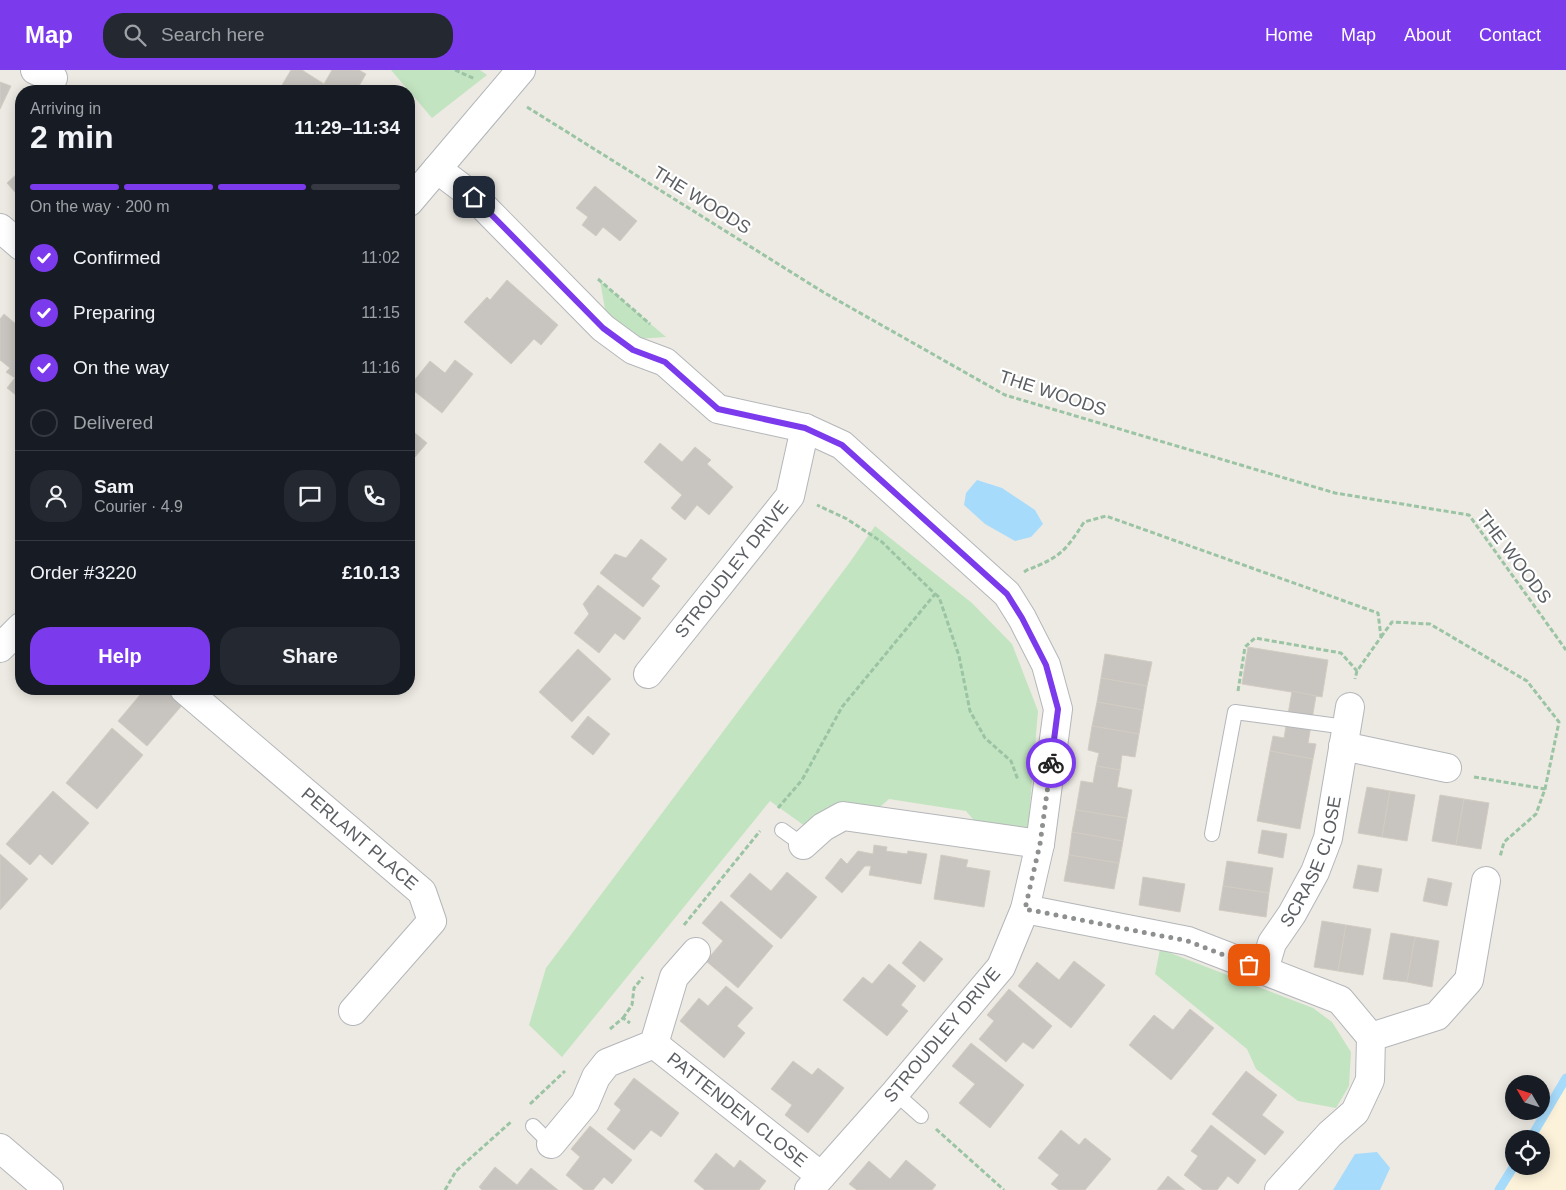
<!DOCTYPE html>
<meta charset="utf-8">
<style>
:root{--surface:#171b24;--page:#242831;--text:#f1f3f6;--muted:#9ea1a6;--line:#363941;--accent:#7c3aed}
body{margin:0;font-family:Arial,sans-serif;background:var(--page);color:var(--text);height:100vh;display:flex;flex-direction:column;font-size:19px;white-space:nowrap}
*{box-sizing:border-box;margin:0}
p{font-size:16px;color:var(--muted)}
.icon{flex:none;width:28px;height:28px;fill:none;stroke:currentColor;stroke-width:2;stroke-linecap:round;stroke-linejoin:round}
.map{position:relative;flex:1;overflow:hidden}
.drawer{position:absolute;left:15px;top:15px;width:400px;height:610px;display:flex;flex-direction:column;background:var(--surface);border-radius:20px;box-shadow:0 2px 12px #0003}
.drawer>*{flex:none}
.needle{width:32px;rotate:308deg}
.tools{position:absolute;left:1505px;top:1005px;display:grid;gap:10px}
.tools a{display:grid;place-items:center;width:45px;height:45px;border-radius:50%;background:var(--surface);box-shadow:0 2px 12px #0003;font-size:25px}
.pin{position:absolute;display:grid;place-items:center;width:42px;height:42px;color:#fff;margin:-21px;border-radius:10px;box-shadow:0 2px 8px #0006}
.courier{position:absolute;display:grid;place-items:center;width:50px;height:50px;margin:-25px;border:4px solid #7c3aed;border-radius:50%;background:#fff;color:#222;box-shadow:0 1px 6px #0007}
.headline em{font-style:normal;font-weight:700}
.headline div{display:flex;flex-direction:column-reverse}
.headline{display:flex;align-items:center;justify-content:space-between;height:85px;padding:0 15px}
h1{font-size:32px;font-weight:700;line-height:38px}
.bar{display:grid;grid-template-columns:repeat(4,1fr);gap:8px 5px;align-content:center;height:60px;padding:0 15px}
.bar i{height:6px;border-radius:4px;background:var(--line)}
.bar .current{background:var(--accent)}
.bar p{grid-column:span 4}
.line{display:flex;align-items:center;gap:12px;padding:0 15px;border-top:1px solid var(--line)}
.line div{flex:1}
.round{display:grid;place-items:center;flex:none;width:52px;height:52px;border-radius:20px;background:var(--page)}
ol{padding:0 15px;list-style:none}
li{display:flex;align-items:center;gap:15px;height:55px}
li p{margin-inline-start:auto}
li .icon{padding:5px;border-radius:50%;background:var(--accent);color:#fff;stroke-width:4}
li:last-child{color:var(--muted)}
li i{width:28px;height:28px;border:2px solid var(--line);border-radius:50%}
.cta{display:flex;gap:10px;margin-top:auto;padding:10px 15px}
.cta a{flex:1;height:58px;border-radius:20px;background:var(--accent);color:#fff;font-size:20px;font-weight:700;line-height:58px;text-align:center}
.cta a+a{background:var(--page);color:var(--text)}
header{display:flex;align-items:center;gap:30px;box-sizing:border-box;height:70px;padding:0 25px;background:var(--accent);color:#fff}
header strong{font-size:24px}
nav{display:flex;gap:28px;margin-inline-start:auto;font-size:18px}
.search{width:350px;height:45px;background:var(--page);display:flex;align-items:center;gap:12px;box-sizing:border-box;padding:0 18px;border-radius:20px;color:var(--muted);font-size:19px}
.map>svg:first-child{display:block}
</style>
<header>
<strong>Map</strong>
<div class="search"><svg class="icon" aria-label="search" viewBox="0 0 24 24"><circle cx="10" cy="10" r="6"/><path d="M15 15l6 6"/></svg>Search here</div>
<nav><a>Home</a><a>Map</a><a>About</a><a>Contact</a></nav>
</header>
<div class="map">
<svg width="1566" height="1120" viewBox="0 0 1566 1120">
<rect width="100%" height="100%" fill="#edeae3"/>
<!-- commercial -->
<polygon fill="#fcf2da" points="1566,1016 1566,1120 1504,1120 1518,1096 1541,1096 1541,1069 1535,1069"/>
<!-- green -->
<g fill="#c3e4c1">
<polygon points="391,0 480,0 487,5 432,48"/>
<polygon points="600,211 666,267 636,269 616,255 605,239"/>
<polygon points="875,456 972,533 1012,574 1038,641 1028,759 977,754 966,741 889,729 880,737 846,736 809,759 770,731 562,987 529,955 546,898 850,492"/>
<polygon points="1160,879 1313,938 1332,952 1351,982 1349,1016 1336,1038 1298,1031 1256,999 1247,979 1155,904"/>
</g>
<!-- water -->
<g fill="#a6dbfb">
<polygon points="977,410 1002,418 1035,440 1043,454 1031,467 1015,471 985,454 964,435 966,423"/>
<polygon points="1377,1082 1390,1098 1380,1120 1333,1120 1355,1084"/>
</g>
<g fill="none" stroke-linecap="round" stroke-linejoin="round">
<!-- stream -->
<g stroke="#a6dbfb" stroke-width="9">
<polyline points="1530,1069 1566,1008"/>
<polyline points="1499,1120 1514,1096"/>
</g>
</g>
<!-- building -->
<g fill="#c8c5c0" stroke="#d2ccc2">
<polygon points="291,0 302,0 324,14 332,0 359,0 366,4 356,21 287,21 281,17"/>
<polygon points="0,12 11,16 0,39"/>
<polygon points="21,100 21,129 7,113"/>
<polygon points="595,116 637,151 620,171 603,157 596,166 582,155 588,147 576,138"/>
<polygon points="507,210 558,255 541,275 534,269 511,294 464,252 487,227 490,230"/>
<polygon points="4,244 17,255 21,249 21,300 15,308 6,302 10,298 0,290 0,249"/>
<polygon points="455,290 473,304 442,343 409,317 430,291 445,303"/>
<polygon points="21,300 21,329 7,318"/>
<polygon points="409,358 427,373 409,394"/>
<polygon points="660,373 682,392 695,377 711,390 707,394 733,417 709,445 697,435 685,450 671,438 682,425 644,392"/>
<polygon points="641,469 667,489 651,509 660,516 643,537 600,503 615,484 626,488"/>
<polygon points="598,515 641,548 624,570 615,563 599,583 574,563 589,544 583,534"/>
<polygon points="1248,577 1328,590 1322,627 1242,614"/>
<polygon points="578,579 611,609 572,652 539,622"/>
<polygon points="1105,584 1152,592 1147,616 1101,608"/>
<polygon points="1101,608 1147,616 1143,640 1097,632"/>
<polygon points="145,619 167,619 184,633 147,676 118,651"/>
<polygon points="1292,621 1316,626 1308,673 1316,674 1313,689 1270,681 1273,666 1284,668"/>
<polygon points="1097,632 1143,640 1139,664 1092,656"/>
<polygon points="588,646 610,664 593,685 571,667"/>
<polygon points="1092,656 1139,664 1135,687 1122,685 1120,700 1096,696 1099,683 1088,680"/>
<polygon points="112,658 143,685 97,739 66,713"/>
<polygon points="1270,681 1313,689 1300,759 1257,751"/>
<polygon points="1096,696 1120,700 1117,717 1132,720 1127,748 1076,740 1081,711 1093,713"/>
<polygon points="1367,717 1390,721 1382,767 1358,763"/>
<polygon points="53,721 89,753 52,795 40,784 30,795 6,774"/>
<polygon points="1390,721 1415,725 1407,771 1382,767"/>
<polygon points="1440,725 1464,729 1456,775 1432,771"/>
<polygon points="1464,729 1489,733 1481,779 1456,775"/>
<polygon points="1076,740 1127,748 1123,771 1072,762"/>
<polygon points="1262,760 1287,764 1283,788 1258,783"/>
<polygon points="1072,762 1123,771 1119,793 1069,785"/>
<polygon points="874,775 887,777 886,781 907,784 908,781 927,784 921,814 869,805 871,796 865,796 842,823 825,808 841,788 847,794 858,781 873,784"/>
<polygon points="0,784 28,809 0,840"/>
<polygon points="941,785 968,790 966,797 990,801 984,837 934,829"/>
<polygon points="1069,785 1119,793 1114,819 1064,811"/>
<polygon points="1227,791 1273,798 1269,823 1223,816"/>
<polygon points="1358,795 1382,799 1378,822 1353,818"/>
<polygon points="787,802 817,827 781,869 730,826 750,803 771,821"/>
<polygon points="1143,807 1185,814 1180,842 1139,835"/>
<polygon points="1428,808 1452,813 1447,836 1423,831"/>
<polygon points="1223,816 1269,823 1266,847 1219,840"/>
<polygon points="721,831 773,876 738,918 706,891 723,871 702,853"/>
<polygon points="1322,851 1346,855 1338,901 1314,897"/>
<polygon points="1346,855 1371,859 1363,905 1338,901"/>
<polygon points="1391,863 1415,867 1407,912 1383,909"/>
<polygon points="1415,867 1439,871 1432,917 1407,912"/>
<polygon points="920,871 943,889 924,912 902,893"/>
<polygon points="1074,891 1105,915 1071,958 1018,916 1037,892 1059,910"/>
<polygon points="889,894 916,916 901,935 908,941 887,966 843,930 863,907 872,914"/>
<polygon points="726,916 753,938 737,956 745,963 724,988 680,951 699,928 708,936"/>
<polygon points="1009,919 1052,956 1033,979 1023,972 1006,992 979,969 994,951 987,945"/>
<polygon points="1190,939 1214,958 1171,1010 1129,975 1154,945 1173,960"/>
<polygon points="971,973 1024,1015 990,1058 959,1033 975,1014 952,996"/>
<polygon points="793,991 812,1005 818,998 844,1018 808,1063 785,1045 792,1035 771,1019"/>
<polygon points="1246,1001 1277,1025 1262,1045 1284,1062 1265,1085 1212,1044"/>
<polygon points="634,1008 679,1043 661,1067 651,1060 634,1080 607,1059 621,1040 614,1034"/>
<polygon points="1211,1055 1256,1090 1238,1114 1228,1106 1217,1120 1203,1120 1184,1105 1198,1086 1191,1081"/>
<polygon points="590,1056 632,1090 612,1114 604,1107 593,1120 584,1120 566,1105 580,1087 571,1079"/>
<polygon points="1061,1060 1079,1075 1085,1068 1111,1089 1085,1120 1059,1120 1051,1114 1059,1105 1038,1088"/>
<polygon points="716,1083 734,1098 740,1090 766,1111 759,1120 705,1120 694,1111"/>
<polygon points="906,1090 936,1115 932,1120 857,1120 849,1114 869,1091 890,1109"/>
<polygon points="495,1097 517,1115 531,1098 558,1120 482,1120 479,1117"/>
<polygon points="1168,1106 1185,1120 1157,1120"/>
</g>
<g fill="none" stroke-linecap="round" stroke-linejoin="round">
<!-- service casing -->
<g stroke="#b4b6ba" stroke-width="16">
<g id="service">
<polyline points="782,760 803,775"/>
<polyline points="1212,764 1235,642 1346,657"/>
<polyline points="895,1023 921,1046"/>
<polyline points="533,1056 551,1074"/>
</g>
</g>
<!-- minor casing -->
<g stroke="#b4b6ba" stroke-width="30">
<g id="minor">
<polyline points="35,0 53,8"/>
<polyline points="437,99 474,127 603,258 633,280 665,292 718,339 805,358 842,375 1007,524 1022,548 1046,595 1058,639 1040,774 1025,839 1001,897 895,1023 809,1120"/>
<polyline points="0,158 21,176"/>
<path id="s1" d="M648,604L790,426L805,358"/>
<path id="s2" d="M184,619L422,822L432,851L353,941"/>
<polyline points="1343,676 1447,698"/>
<polyline points="803,775 823,757 843,746 1040,774"/>
<polyline points="1025,839 1188,871 1340,930 1371,967 1370,1010 1355,1042 1330,1064 1279,1120"/>
<path id="s3" d="M1264,900L1272,873L1292,844L1315,802L1328,768L1350,637"/>
<polyline points="1371,967 1437,946 1469,910 1486,811"/>
<path id="s4" d="M654,974L821,1106"/>
<polyline points="551,1074 585,1033 596,1007 607,993 654,974 674,907 696,882"/>
<polyline points="0,1078 49,1120"/>
</g>
</g>
<!-- secondary casing -->
<g stroke="#b2b6ba" stroke-width="30">
<g id="secondary">
<polyline points="409,132 521,0"/>
<polyline points="0,578 21,557"/>
</g>
</g>
<!-- path -->
<g stroke="#9bc4a4" stroke-width="3" stroke-dasharray="5 2.5" stroke-linecap="butt">
<polyline points="455,0 475,9"/>
<polyline points="527,37 823,222 1005,325 1335,423 1469,445 1566,580"/>
<polyline points="598,209 650,254"/>
<path d="M1024,502L1027,500C1059,488 1066,481 1084,452L1106,446L1378,543L1381,567L1357,601L1355,609"/>
<polyline points="935,524 939,527 959,586 970,641 985,668 1011,691 1018,710"/>
<polyline points="1381,567 1392,552 1430,554 1527,611 1559,652 1545,719"/>
<polyline points="1238,621 1245,577 1255,568 1341,583 1357,601"/>
<polyline points="1474,707 1545,719 1536,744 1504,772 1500,787"/>
<polyline points="778,738 802,710 842,637 935,524 882,472 847,449 817,435"/>
<polyline points="684,855 760,761"/>
<polyline points="623,948 632,935 634,918 643,907"/>
<polyline points="610,959 623,948 630,953"/>
<polyline points="530,1034 565,1001"/>
<polyline points="936,1059 1004,1120"/>
<polyline points="445,1120 456,1101 512,1051"/>
</g>
<!-- service -->
<use href="#service" stroke="#fff" stroke-width="14"/>
<!-- minor -->
<use href="#minor" stroke="#fff" stroke-width="28"/>
<!-- secondary -->
<use href="#secondary" stroke="#fff" stroke-width="28"/>
</g>
<g fill="none" stroke-linecap="round" stroke-linejoin="round">
<!-- done -->
<polyline stroke="#8e9090" stroke-width="5" stroke-dasharray="0 9" points="1051,693 1040,774 1025,839 1188,871 1249,895"/>
<!-- route -->
<polyline stroke="#7c3aed" stroke-width="6" points="474,127 603,258 633,280 665,292 718,339 805,358 842,375 1007,524 1022,548 1046,595 1058,639 1051,693"/>
</g>
<g text-anchor="middle" stroke-width="4.5" stroke-linejoin="round" paint-order="stroke">
<!-- street labels -->
<g font-size="18" fill="#5b5f63" stroke="#fff">
<text transform="translate(702 130) rotate(32)" y="6">THE WOODS</text>
<text transform="translate(1053 323) rotate(18)" y="6">THE WOODS</text>
<text transform="translate(1514 487) rotate(53)" y="6">THE WOODS</text>
<text dy="6" stroke="none"><textPath href="#s1" startOffset="134">STROUDLEY DRIVE</textPath></text>
<text dy="6" stroke="none"><textPath href="#s2" startOffset="231">PERLANT PLACE</textPath></text>
<text dy="6" stroke="none"><textPath href="#s3" startOffset="120">SCRASE CLOSE</textPath></text>
<text transform="translate(942 965) rotate(-50)" y="6">STROUDLEY DRIVE</text>
<text dy="6" stroke="none"><textPath href="#s4" startOffset="106">PATTENDEN CLOSE</textPath></text>
</g>
</g>
</svg>
<div class="tools">
<a><svg class="needle" viewBox="-14 -14 28 28"><path d="M0-13l5 13h-10z" fill="#e53935"/><path d="M0 13l5-13h-10z" fill="#9ea1a6"/></svg></a>
<a><svg class="icon" aria-label="locate" viewBox="0 0 24 24"><circle cx="12" cy="12" r="6"/><path d="M12 2v4M12 18v4M2 12h4M18 12h4"/></svg></a>
</div>
<div class="pin" style="left:1249px;top:895px;background:#ea580c"><svg class="icon" aria-label="bag" viewBox="0 0 24 24"><path d="M5 8h14l-1 12H6zM9 8a3 3 0 0 1 6 0"/></svg></div>
<div class="pin" style="left:474px;top:127px;background:#1f2937"><svg class="icon" aria-label="home" viewBox="0 0 24 24"><path d="M3 11l9-7 9 7M6 9v11h12V9"/></svg></div>
<div class="courier" style="left:1051px;top:693px"><svg class="icon" aria-label="bike" viewBox="0 0 24 24"><circle cx="6" cy="16" r="4"/><circle cx="18" cy="16" r="4"/><path d="M6 16l4-8h5l3 8M10 8l3 8H6M13 5h3"/></svg></div>
<section class="drawer">
<div class="headline"><div><h1>2 min</h1><p>Arriving in</p></div><em>11:29–11:34</em></div>
<div class="bar"><i class="current"></i><i class="current"></i><i class="current"></i><i></i><p>On the way · 200 m</p></div>
<ol>
<li><svg class="icon" aria-label="check" viewBox="0 0 24 24"><path d="M5 12l5 5 9-10"/></svg>Confirmed<p>11:02</p></li>
<li><svg class="icon" aria-label="check" viewBox="0 0 24 24"><path d="M5 12l5 5 9-10"/></svg>Preparing<p>11:15</p></li>
<li><svg class="icon" aria-label="check" viewBox="0 0 24 24"><path d="M5 12l5 5 9-10"/></svg>On the way<p>11:16</p></li>
<li><i></i>Delivered</li>
</ol>
<div class="line" style="height:90px"><a class="round"><svg class="icon" aria-label="person" viewBox="0 0 24 24"><circle cx="12" cy="8" r="4"/><path d="M4 21q1-7 8-7t8 7"/></svg></a><div><b>Sam</b><p>Courier · 4.9</p></div><a class="round"><svg class="icon" aria-label="chat" viewBox="0 0 24 24"><path d="M4 5h16v11H9l-5 4z"/></svg></a><a class="round"><svg class="icon" aria-label="phone" viewBox="0 0 24 24"><path d="M5 4h4l2 5-3 2q2 4 5 5l2-3 5 2v4C11 20 4 13 5 4z"/></svg></a></div>
<div class="line" style="height:65px"><div>Order #3220</div><b>£10.13</b></div>
<div class="cta"><a>Help</a><a>Share</a></div>
</section>
</div>
